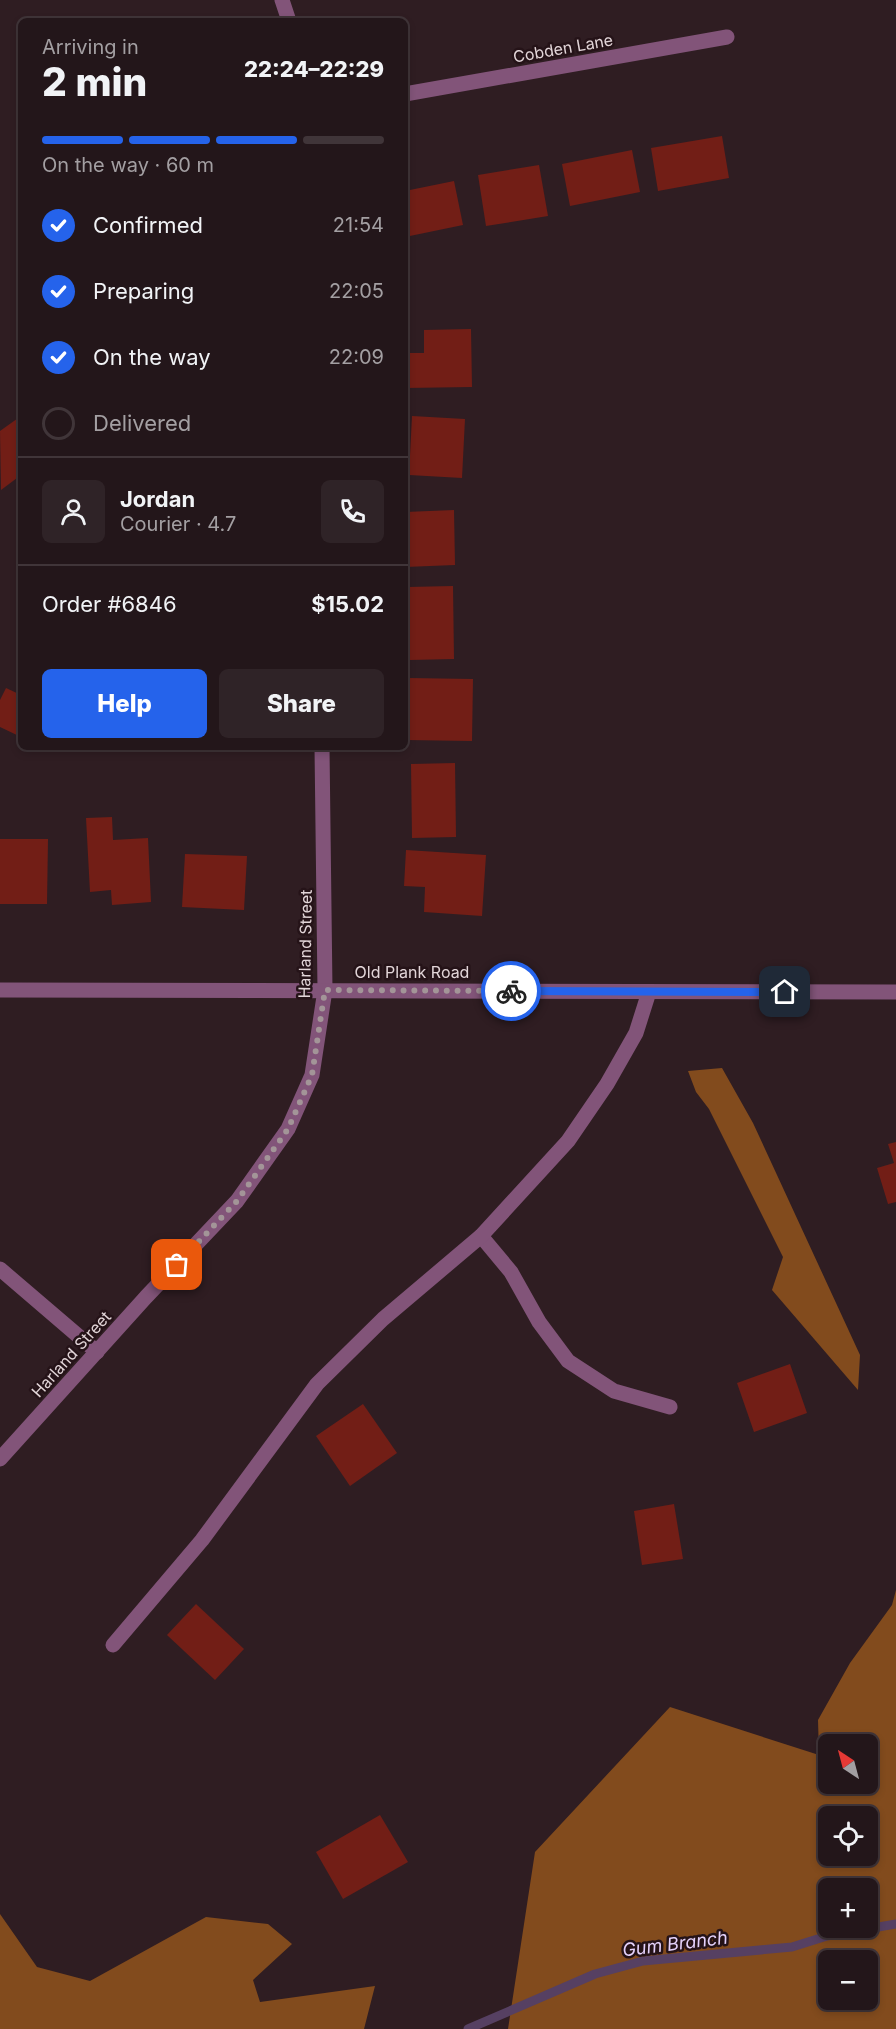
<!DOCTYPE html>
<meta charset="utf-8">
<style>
:root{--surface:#23161a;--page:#2f2327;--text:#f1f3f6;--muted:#a39fa2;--line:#403539;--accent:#2563eb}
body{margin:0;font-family:Inter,sans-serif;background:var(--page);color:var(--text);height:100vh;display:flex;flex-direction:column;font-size:22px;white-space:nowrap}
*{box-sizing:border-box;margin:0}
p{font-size:20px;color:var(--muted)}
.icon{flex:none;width:33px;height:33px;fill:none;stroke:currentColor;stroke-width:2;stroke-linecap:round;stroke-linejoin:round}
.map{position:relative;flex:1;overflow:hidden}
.details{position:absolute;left:18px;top:18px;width:390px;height:732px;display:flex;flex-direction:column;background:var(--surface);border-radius:9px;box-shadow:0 3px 9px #0003,0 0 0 2px var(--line)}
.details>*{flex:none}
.needle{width:39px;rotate:324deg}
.tools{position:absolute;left:818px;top:1734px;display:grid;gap:12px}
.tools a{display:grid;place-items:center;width:60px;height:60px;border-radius:9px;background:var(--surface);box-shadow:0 3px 9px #0003,0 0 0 2px var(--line);font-size:30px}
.pin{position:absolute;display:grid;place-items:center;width:51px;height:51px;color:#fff;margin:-26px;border-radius:12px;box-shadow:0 3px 9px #0006}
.courier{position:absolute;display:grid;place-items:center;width:60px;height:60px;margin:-30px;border:4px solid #2563eb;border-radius:50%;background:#fff;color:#222;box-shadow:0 2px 8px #0007}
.headline em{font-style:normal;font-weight:800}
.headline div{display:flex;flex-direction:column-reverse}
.headline{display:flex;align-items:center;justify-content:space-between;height:102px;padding:0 24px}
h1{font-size:39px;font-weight:800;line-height:45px}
.bar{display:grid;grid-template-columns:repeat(4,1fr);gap:9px 6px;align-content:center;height:72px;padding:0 24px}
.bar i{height:8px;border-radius:4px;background:var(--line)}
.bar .selected{background:var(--accent)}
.bar p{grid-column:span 4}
.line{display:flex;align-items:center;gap:15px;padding:0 24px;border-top:2px solid var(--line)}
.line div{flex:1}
.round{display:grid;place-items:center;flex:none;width:63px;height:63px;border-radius:9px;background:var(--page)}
ol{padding:0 24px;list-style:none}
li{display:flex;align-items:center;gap:18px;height:66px}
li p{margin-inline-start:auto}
li .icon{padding:6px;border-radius:50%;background:var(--accent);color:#fff;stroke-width:4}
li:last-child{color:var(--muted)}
li i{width:33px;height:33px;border:3px solid var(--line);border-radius:50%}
.cta{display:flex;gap:12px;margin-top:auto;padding:12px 24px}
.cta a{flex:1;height:69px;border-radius:9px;background:var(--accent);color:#fff;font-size:24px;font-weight:800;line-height:69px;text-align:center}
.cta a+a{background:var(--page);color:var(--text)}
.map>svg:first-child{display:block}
</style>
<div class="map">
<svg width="896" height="2029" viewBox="0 0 896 2029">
<rect width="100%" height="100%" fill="#2f1d22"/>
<!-- forest -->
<g fill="#824b1d" fill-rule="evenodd">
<polygon points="722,1068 753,1123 860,1355 858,1390 772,1290 783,1257 709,1109 696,1092 688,1071"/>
<path d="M896,1590V2029H508L535,1852L670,1707L819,1755L818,1720L850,1663L892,1605ZM828,1744H867V1784H828ZM828,1816H867V1856H828ZM828,1888H867V1928H828ZM828,1960H867V2000H828Z"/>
<polygon points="0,1914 37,1967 90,1981 206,1917 268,1924 292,1944 253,1980 260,2002 375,1986 364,2029 0,2029"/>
</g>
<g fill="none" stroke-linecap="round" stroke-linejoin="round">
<!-- stream -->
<polyline stroke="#564062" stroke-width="9" points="468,2029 595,1974 643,1961 792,1947 827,1936 896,1924"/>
</g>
<!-- building -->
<g fill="#721e16">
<polygon points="722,136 729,178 658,191 651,148"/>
<polygon points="632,150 640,192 570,206 562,164"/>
<polygon points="539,165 548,216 486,226 478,175"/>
<polygon points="454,181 463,225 405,237 405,191"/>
<polygon points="471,329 472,387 405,388 405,353 424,353 424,330"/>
<polygon points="21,416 21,475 1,490 0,431"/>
<polygon points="412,416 465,419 462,478 409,475"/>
<polygon points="454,510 455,565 405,567 405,512"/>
<polygon points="453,586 454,659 410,660 408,587"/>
<polygon points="408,678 473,679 472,741 406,740"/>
<polygon points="6,688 21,695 21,737 0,727 0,700"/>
<polygon points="455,763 456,837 412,838 411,764"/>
<polygon points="112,817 113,840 148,838 151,902 112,905 111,890 90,892 86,818"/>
<polygon points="0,839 48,839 47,904 0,904"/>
<polygon points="406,850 486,855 482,916 424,912 425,887 404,886"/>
<polygon points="185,854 247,856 244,910 182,907"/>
<polygon points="896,1142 896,1202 888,1204 877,1168 894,1163 888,1144"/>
<polygon points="790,1364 807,1413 754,1432 737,1383"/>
<polygon points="363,1404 397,1453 350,1486 316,1436"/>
<polygon points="674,1504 683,1559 642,1565 634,1511"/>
<polygon points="196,1604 244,1649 215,1680 167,1635"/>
<polygon points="380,1815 408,1862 343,1899 316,1852"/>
</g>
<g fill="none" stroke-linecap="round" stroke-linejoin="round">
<!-- service -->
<g stroke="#825479" stroke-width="15">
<polyline points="481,1236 511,1272 539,1322 568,1361 614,1391 670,1407"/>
<polyline points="113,1645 202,1540 317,1384 383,1319 481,1236 568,1141 607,1084 636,1033 649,992"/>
</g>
<!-- minor -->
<g stroke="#825479" stroke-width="15">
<polyline points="282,0 289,21"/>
<polyline points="405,94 727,37"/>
<polyline points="0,1269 97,1352"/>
<polyline points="0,1459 146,1297 237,1201 288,1129 312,1075 325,990 322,747"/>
</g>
<!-- tertiary -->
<polyline stroke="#825479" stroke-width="15" points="0,990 896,992"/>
</g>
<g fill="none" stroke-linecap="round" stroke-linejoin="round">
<!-- done -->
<polyline stroke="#a39598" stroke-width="6" stroke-dasharray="0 10.8" points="177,1265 237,1201 288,1129 312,1075 325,990 511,991"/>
<!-- route -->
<polyline stroke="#2563eb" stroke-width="8" points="511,991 785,992"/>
</g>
<g text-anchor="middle" stroke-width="5" stroke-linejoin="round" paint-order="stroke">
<!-- street labels -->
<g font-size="16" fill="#e2d5d8" stroke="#251318">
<text transform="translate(563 48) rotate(-10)" y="6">Cobden Lane</text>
<text transform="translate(305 944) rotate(-89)" y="6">Harland Street</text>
<text x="412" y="978">Old Plank Road</text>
<text transform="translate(71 1354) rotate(-48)" y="6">Harland Street</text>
</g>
<!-- water labels -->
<g font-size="18" font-style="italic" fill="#e5d2fb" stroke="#251318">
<text transform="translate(675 1944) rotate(-7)" y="6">Gum Branch</text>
</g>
</g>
</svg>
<div class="tools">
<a><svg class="needle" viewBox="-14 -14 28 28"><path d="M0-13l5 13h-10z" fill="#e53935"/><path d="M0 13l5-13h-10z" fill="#a39fa2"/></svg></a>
<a><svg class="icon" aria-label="locate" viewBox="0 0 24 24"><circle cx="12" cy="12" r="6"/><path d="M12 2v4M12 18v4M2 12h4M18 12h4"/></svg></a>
<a>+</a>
<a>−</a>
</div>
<div class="pin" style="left:177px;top:1265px;background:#ea580c"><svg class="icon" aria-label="bag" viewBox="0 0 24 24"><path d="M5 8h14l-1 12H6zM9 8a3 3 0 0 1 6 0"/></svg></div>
<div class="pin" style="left:785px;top:992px;background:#1f2937"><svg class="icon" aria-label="home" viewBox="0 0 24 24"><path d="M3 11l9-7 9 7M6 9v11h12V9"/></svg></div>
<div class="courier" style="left:511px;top:991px"><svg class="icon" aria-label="bike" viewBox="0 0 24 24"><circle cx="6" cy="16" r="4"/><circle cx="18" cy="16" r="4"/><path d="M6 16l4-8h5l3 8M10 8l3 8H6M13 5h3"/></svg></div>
<section class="details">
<div class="headline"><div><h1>2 min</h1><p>Arriving in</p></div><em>22:24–22:29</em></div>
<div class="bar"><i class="selected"></i><i class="selected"></i><i class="selected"></i><i></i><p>On the way · 60 m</p></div>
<ol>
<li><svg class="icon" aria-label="check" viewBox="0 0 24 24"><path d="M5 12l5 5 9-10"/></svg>Confirmed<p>21:54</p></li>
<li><svg class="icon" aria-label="check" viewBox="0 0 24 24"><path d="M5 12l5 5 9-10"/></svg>Preparing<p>22:05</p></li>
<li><svg class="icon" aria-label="check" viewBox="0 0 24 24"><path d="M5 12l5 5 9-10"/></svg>On the way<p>22:09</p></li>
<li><i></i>Delivered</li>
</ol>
<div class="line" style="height:108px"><a class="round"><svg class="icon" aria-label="person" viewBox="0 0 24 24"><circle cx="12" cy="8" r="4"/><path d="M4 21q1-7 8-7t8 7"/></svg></a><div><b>Jordan</b><p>Courier · 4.7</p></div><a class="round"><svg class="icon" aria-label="phone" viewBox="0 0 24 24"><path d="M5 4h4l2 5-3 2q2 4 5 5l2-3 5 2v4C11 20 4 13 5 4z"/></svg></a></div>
<div class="line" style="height:78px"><div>Order #6846</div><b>$15.02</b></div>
<div class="cta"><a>Help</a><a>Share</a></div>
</section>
</div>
